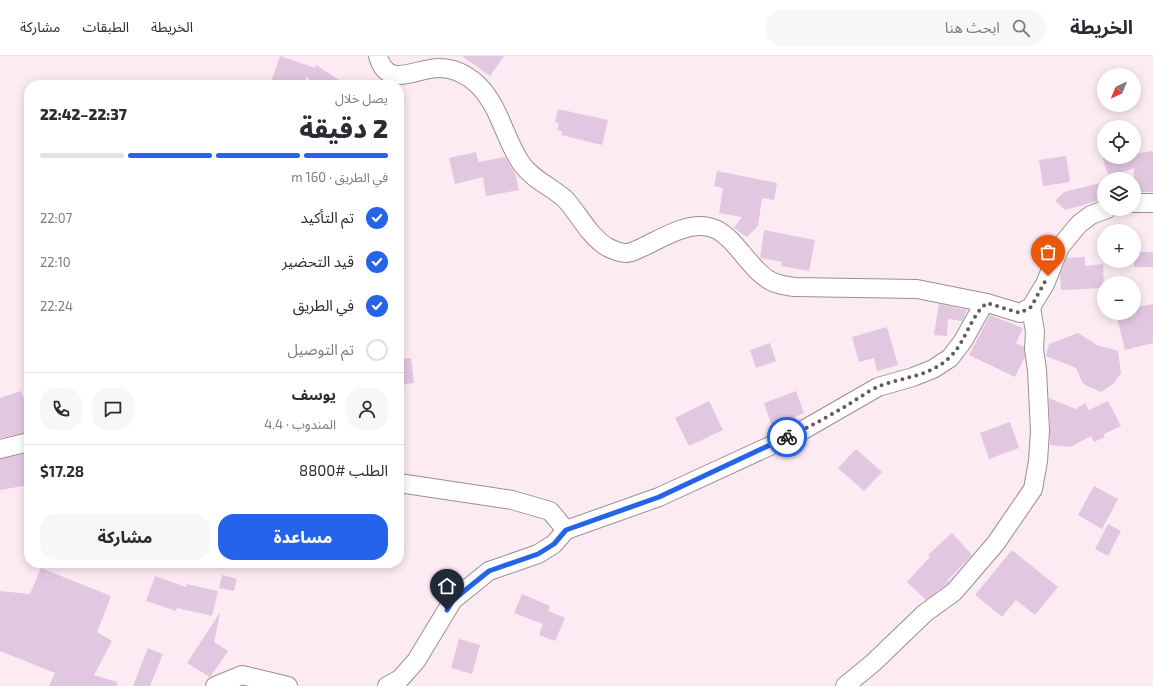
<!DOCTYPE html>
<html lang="ar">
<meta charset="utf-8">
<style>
:root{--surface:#fff;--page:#f7f7f7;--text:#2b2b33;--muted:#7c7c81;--line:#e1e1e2;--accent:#2563eb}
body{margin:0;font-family:"Exo 2","Noto Sans Arabic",sans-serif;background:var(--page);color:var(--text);direction:rtl;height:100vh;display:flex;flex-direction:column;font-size:15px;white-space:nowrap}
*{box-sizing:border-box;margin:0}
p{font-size:13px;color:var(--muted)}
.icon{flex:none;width:22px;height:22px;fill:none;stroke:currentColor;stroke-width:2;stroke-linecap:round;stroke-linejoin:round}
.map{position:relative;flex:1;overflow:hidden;direction:ltr}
.panel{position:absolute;left:24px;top:24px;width:380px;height:488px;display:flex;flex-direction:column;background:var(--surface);border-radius:16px;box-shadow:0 2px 10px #0003;direction:rtl}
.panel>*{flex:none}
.needle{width:26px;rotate:223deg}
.fabs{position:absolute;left:1097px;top:12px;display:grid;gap:8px}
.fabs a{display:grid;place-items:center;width:44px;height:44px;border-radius:50%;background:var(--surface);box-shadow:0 2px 10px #0003;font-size:20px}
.pin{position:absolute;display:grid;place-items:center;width:34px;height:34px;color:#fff;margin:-41px -17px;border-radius:50% 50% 50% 0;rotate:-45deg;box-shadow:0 0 4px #0007}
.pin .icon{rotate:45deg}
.courier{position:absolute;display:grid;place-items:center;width:40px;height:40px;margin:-20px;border:3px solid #2563eb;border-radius:50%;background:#fff;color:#222;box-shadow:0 1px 5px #0007}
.overview em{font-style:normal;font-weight:800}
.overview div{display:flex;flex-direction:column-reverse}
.overview{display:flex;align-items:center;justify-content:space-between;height:68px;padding:0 16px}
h1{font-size:26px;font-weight:800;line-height:30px}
.bar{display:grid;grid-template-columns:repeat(4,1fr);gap:6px 4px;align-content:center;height:48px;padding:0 16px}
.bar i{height:5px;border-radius:3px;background:var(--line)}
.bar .current{background:var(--accent)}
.bar p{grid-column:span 4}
.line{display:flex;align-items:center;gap:10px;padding:0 16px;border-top:1px solid var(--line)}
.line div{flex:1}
.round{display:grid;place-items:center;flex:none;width:42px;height:42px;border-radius:16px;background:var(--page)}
ol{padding:0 16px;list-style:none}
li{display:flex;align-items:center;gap:12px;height:44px}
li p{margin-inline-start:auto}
li .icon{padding:4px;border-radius:50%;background:var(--accent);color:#fff;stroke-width:4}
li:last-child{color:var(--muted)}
li i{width:22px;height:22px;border:2px solid var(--line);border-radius:50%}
.cta{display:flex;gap:8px;margin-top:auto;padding:8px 16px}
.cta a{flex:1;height:46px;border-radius:16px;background:var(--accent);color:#fff;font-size:16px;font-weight:800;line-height:46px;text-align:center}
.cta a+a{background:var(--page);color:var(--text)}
header{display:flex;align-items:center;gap:24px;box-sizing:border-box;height:56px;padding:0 20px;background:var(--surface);border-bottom:1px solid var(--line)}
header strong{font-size:19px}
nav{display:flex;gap:22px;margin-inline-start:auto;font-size:14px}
.search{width:280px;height:36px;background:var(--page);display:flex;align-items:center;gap:10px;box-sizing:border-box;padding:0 14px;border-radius:16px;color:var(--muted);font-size:15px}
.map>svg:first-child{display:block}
</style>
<header>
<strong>الخريطة</strong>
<div class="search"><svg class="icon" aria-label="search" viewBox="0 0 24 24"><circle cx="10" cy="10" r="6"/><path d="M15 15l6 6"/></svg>ابحث هنا</div>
<nav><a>الخريطة</a><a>الطبقات</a><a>مشاركة</a></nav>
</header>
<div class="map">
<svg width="1153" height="630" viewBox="0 0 1153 630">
<rect width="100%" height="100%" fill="#fdebf3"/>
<!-- building -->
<g fill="#e2c7e0">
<polygon points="280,0 315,12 316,9 347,29 319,29 306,21 304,29 270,29"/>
<polygon points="462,0 504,0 490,20"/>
<polygon points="558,53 608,64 602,89 561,79 562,75 557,74 559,67 555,66"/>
<polygon points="1153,95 1153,136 1134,136 1134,112 1109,121 1102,101 1134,101 1134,98"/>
<polygon points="476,96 478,106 505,101 515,117 519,134 486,140 483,121 455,128 449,102"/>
<polygon points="1066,100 1070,126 1043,130 1039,104"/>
<polygon points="717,115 777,127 774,144 762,142 758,170 747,181 734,172 742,161 719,157 723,132 714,130"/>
<polygon points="1104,126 1104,143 1065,154 1055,145 1064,136"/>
<polygon points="764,174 815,184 809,215 781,210 782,206 760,202"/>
<rect x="1134" y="196" width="19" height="15"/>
<polygon points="1085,201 1085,210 1103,208 1104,232 1061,234 1060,218 1067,202"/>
<polygon points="939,248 967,254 962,265 948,263 947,280 934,279"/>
<polygon points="1153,248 1153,287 1125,294 1116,257 1134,257 1134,252"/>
<polygon points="990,259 1023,272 1016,287 1024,291 1025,301 1015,321 969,299"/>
<polygon points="887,271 898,309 877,315 874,302 859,306 852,281"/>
<polygon points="1078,277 1097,289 1118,295 1121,317 1113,328 1101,336 1087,330 1082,326 1076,312 1046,300 1049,288"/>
<polygon points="770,287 776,305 756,312 750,294"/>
<polygon points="411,302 414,327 399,329 399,303"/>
<polygon points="21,335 29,358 29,376 0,382 0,342"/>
<polygon points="796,335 804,357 795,361 797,366 774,376 764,347"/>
<polygon points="1049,342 1076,353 1085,347 1089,354 1108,345 1121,370 1104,378 1105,381 1094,386 1091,380 1070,391 1050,389"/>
<polygon points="709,345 723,374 689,390 675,362"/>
<polygon points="1010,366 1019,392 989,403 980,377"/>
<polygon points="856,393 882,416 864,435 838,412"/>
<polygon points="29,397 29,429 0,434 0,403"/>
<polygon points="1094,430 1118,443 1102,473 1078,459"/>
<polygon points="1108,468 1121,475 1108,500 1095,493"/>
<polygon points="952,477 972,499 947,525 949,526 947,528 926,544 907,526 930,501 928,499"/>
<polygon points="1012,494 1058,531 1035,559 1016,544 1002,561 975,539"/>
<polygon points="41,512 111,540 97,576 112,585 94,619 117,626 117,630 49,630 55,617 0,595 0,535 30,538"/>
<polygon points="222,519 237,523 234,535 219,532"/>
<polygon points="155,520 186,531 187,528 218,535 212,560 177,552 176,555 146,545"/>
<polygon points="522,538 550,550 548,555 565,562 555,585 539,579 543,568 514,557"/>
<polygon points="219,558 220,558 214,586 228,595 210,621 187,607"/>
<polygon points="459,583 480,589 472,618 451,612"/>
<polygon points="148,592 163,598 150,630 133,630"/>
</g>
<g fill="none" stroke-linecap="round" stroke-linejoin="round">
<!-- street casing -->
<g stroke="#9d8d94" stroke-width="20">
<g id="street">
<path d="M378,0C387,34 416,12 439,12C454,12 466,18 477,28C500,50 504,82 521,107C532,123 550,130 565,143C579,158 589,180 607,191C613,194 619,197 626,197C632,197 638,193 643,191C662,182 687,166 709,171C733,176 748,212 769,224C777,229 786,230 795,231L917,233L987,247"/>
<polyline points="1134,147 1153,147"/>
<polyline points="0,393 29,386"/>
<polyline points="399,427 512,444 550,455 566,474"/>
<polyline points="566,474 659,441 798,377 878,331 913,321 933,313 950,302 963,285 982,251 987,247 1020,257 1031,251 1045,228 1060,191 1079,168 1091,159 1107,153"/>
<polyline points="215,630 242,619 288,630"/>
<polyline points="387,630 400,623 416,605 453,544 489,515 538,498 554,488 566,474"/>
<polyline points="845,630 873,607 925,557 954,536 996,487 1033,433 1038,405 1040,375 1037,314 1034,293 1035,276 1031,251"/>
</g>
</g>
<!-- street -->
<use href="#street" stroke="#fff" stroke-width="18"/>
</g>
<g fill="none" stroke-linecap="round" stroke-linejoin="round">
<!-- done -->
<path stroke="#665b5f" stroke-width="4" stroke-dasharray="0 7.2" d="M787,381C808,372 827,361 846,350C856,344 867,336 877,331C901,321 930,321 950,301C966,286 970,260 987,247L1020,257L1031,251L1048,220"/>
<!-- route -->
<polyline stroke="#2563eb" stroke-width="5" points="447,554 453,544 489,515 538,498 554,488 566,474 659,441 787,381"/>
</g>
</svg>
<div class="fabs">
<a><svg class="needle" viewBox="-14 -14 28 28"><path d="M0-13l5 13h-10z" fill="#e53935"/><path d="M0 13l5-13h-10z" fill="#7c7c81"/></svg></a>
<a><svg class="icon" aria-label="locate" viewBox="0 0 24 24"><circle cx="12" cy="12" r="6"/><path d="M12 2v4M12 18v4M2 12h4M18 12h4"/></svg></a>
<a><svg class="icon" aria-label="layers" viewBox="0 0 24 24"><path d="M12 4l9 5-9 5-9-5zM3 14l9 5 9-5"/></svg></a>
<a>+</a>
<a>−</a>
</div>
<div class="pin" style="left:1048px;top:220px;background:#ea580c"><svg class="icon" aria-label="bag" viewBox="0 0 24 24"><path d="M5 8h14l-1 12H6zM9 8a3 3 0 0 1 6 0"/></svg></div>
<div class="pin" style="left:447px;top:554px;background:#1f2937"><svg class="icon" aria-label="home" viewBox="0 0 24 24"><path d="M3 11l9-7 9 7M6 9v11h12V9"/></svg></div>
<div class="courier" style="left:787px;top:381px"><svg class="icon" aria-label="bike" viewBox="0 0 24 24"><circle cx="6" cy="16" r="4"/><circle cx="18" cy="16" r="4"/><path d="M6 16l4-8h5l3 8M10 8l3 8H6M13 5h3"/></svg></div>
<section class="panel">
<div class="overview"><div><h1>2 دقيقة</h1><p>يصل خلال</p></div><em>22:37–22:42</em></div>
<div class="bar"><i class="current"></i><i class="current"></i><i class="current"></i><i></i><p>في الطريق · 160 m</p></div>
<ol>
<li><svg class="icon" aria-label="check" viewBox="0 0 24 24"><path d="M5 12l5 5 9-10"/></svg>تم التأكيد<p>22:07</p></li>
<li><svg class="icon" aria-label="check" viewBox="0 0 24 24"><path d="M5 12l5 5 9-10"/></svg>قيد التحضير<p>22:10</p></li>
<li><svg class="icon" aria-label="check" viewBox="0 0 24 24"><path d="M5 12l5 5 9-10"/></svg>في الطريق<p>22:24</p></li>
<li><i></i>تم التوصيل</li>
</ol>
<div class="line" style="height:72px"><a class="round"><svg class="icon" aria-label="person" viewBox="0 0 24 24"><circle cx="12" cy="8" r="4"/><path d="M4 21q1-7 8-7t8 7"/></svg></a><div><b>يوسف</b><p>المندوب · 4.4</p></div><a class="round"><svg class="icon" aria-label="chat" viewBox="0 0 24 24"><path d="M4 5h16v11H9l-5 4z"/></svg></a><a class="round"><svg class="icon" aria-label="phone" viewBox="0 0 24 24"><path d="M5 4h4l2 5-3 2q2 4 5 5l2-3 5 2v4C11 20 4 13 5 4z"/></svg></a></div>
<div class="line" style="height:52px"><div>الطلب #8800</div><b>$17.28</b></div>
<div class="cta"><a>مساعدة</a><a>مشاركة</a></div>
</section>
</div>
